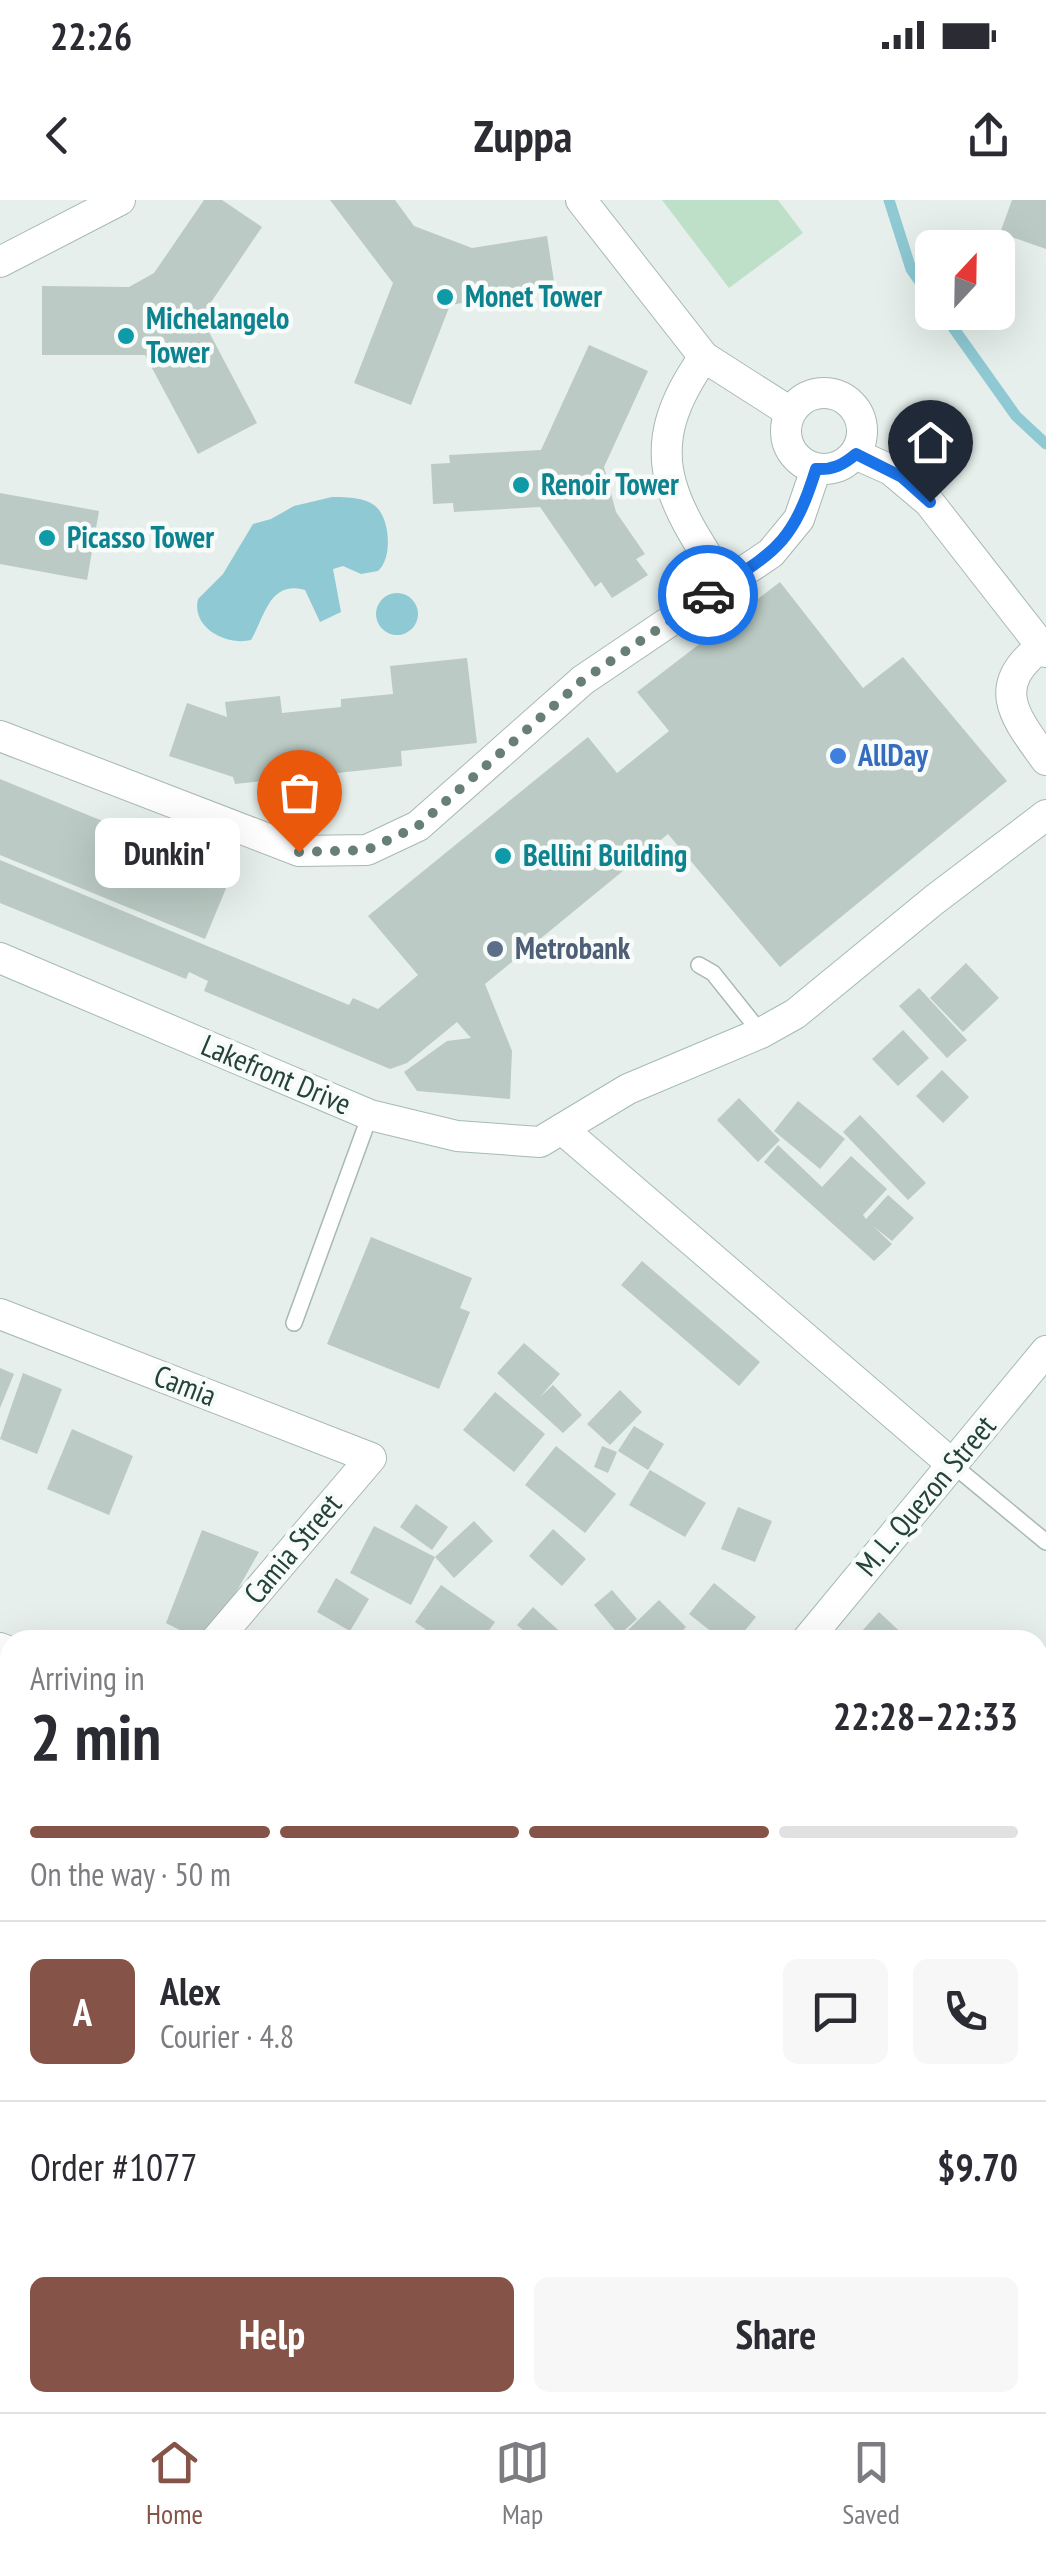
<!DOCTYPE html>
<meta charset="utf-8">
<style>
:root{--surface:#fff;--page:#f7f7f7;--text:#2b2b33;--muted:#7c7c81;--line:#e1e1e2;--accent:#855347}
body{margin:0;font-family:"PT Sans Narrow",sans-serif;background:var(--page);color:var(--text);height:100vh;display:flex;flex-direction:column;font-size:38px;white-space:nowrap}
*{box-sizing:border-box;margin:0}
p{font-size:32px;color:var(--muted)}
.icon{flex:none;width:55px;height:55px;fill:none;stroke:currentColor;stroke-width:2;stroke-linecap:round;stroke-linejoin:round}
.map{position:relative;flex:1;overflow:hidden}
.details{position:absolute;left:0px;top:1430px;width:1048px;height:782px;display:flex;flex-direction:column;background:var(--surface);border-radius:30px 30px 0 0;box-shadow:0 10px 40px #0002}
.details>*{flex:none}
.needle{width:65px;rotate:22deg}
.buttons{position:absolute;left:915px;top:30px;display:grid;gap:20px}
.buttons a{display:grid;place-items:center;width:100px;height:100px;border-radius:15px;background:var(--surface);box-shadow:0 10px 40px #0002;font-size:50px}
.pin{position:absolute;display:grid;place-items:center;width:85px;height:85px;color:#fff;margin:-102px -42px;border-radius:50% 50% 50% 0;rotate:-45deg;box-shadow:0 0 10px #0007}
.pin .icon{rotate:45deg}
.courier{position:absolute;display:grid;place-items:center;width:100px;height:100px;margin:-50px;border:8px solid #1a73e8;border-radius:50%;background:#fff;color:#222;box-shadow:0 2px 12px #0007}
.bubble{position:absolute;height:70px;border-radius:15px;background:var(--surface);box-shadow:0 10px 40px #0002;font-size:32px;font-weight:700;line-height:70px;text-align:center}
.headline em{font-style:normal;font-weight:700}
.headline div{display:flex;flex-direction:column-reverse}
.headline{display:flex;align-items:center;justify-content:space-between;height:170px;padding:0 30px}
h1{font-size:65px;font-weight:700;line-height:75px}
.bar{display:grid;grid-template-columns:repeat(4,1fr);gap:15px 10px;align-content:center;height:120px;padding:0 30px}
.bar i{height:12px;border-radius:8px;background:var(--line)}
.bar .current{background:var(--accent)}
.bar p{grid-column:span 4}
.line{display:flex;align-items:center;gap:25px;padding:0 30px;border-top:2px solid var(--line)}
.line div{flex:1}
.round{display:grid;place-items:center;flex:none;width:105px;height:105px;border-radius:15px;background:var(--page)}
.action{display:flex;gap:20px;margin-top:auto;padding:20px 30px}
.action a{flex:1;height:115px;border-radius:15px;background:var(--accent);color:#fff;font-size:40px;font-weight:700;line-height:115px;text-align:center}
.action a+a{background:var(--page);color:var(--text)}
.status{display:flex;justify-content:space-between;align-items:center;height:70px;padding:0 50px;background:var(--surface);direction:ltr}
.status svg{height:28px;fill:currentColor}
header{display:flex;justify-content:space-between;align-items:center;height:130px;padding:0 30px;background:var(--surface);font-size:45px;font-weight:700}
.tabs{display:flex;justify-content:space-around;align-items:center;height:140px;border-top:2px solid var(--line);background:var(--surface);font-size:28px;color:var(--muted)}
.tabs a{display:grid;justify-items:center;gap:5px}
.tabs .current{color:var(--accent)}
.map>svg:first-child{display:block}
</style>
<div class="status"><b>22:26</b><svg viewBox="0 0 49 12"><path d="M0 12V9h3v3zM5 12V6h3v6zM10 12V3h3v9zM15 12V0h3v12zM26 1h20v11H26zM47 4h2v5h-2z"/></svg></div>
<header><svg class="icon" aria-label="back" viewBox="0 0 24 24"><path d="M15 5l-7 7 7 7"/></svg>Zuppa<svg class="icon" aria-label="share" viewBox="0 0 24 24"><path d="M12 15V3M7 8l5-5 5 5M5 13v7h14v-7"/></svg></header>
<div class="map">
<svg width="1046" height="2212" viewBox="0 0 1046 2212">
<rect width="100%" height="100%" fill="#e6efeb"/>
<!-- green -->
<polygon fill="#bfe0c8" points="662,0 778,0 803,33 729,88"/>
<!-- water -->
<g fill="#8ec9d4">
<path d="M332,297C346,297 370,297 379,310C390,324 392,359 378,371L361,374L343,366L333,369L341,412L320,422L305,390C269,380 265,417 251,440C227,446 191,428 198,399L223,374L253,324L271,319L294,306Z"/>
<circle cx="397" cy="414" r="21"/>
</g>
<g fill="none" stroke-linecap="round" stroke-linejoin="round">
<!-- stream -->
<g stroke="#8ec9d4" stroke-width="11">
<polyline points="889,0 911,69 932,99"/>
<polyline points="942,112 1016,216 1046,244"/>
</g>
</g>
<!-- building -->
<g fill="#bbcac4">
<polygon points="204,0 222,0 262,27 201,117 257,223 198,254 145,155 42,155 42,86 129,87 154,73"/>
<polygon points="330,0 395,0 414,26 472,48 547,36 555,88 450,105 411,205 354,183 393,83"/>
<polygon points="1012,0 1046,0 1046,49 1000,33"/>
<polygon points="589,145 648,171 604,267 616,312 645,354 636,359 648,375 612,398 601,382 595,387 540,307 454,312 453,303 433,304 431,264 450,263 449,255 541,250"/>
<polygon points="0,293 99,311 87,380 0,364"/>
<polygon points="780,382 863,488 903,457 1007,581 780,767 668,634 485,784 512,851 510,899 417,891 404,872 447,841 471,838 457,822 407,863 390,869 204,791 208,781 189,772 186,779 0,703 0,660 349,805 353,798 378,809 418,775 368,716 588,537 617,573 669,531 637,492"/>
<polygon points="467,458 477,543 401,551 402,566 235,584 233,577 169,556 187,503 227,517 225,502 280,496 282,513 341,507 341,499 393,494 390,466"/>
<polygon points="0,579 232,674 205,739 0,655"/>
<polygon points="966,763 999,798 963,832 930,798"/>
<polygon points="919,788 967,840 947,858 899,806"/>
<polygon points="903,830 929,858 898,886 872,859"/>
<polygon points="942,870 969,897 943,923 916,896"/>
<polygon points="739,898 780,940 758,962 717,920"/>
<polygon points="798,901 845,939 820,969 774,931"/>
<polygon points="860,915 926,983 908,1000 843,932"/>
<polygon points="778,945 822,987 851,956 887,989 863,1015 866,1019 888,995 914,1018 892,1041 873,1026 892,1044 874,1061 764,962"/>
<polygon points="371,1037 472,1078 460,1108 470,1112 439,1189 327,1144"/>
<polygon points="642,1061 760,1162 739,1186 621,1085"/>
<polygon points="524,1143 560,1174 540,1197 553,1185 582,1215 563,1233 497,1173"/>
<polygon points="0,1168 14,1174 0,1208"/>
<polygon points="23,1173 62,1189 37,1254 0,1239"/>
<polygon points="620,1190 642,1212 610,1245 587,1224"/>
<polygon points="495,1192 545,1234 514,1272 463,1230"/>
<polygon points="634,1226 664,1244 648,1270 618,1251"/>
<polygon points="72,1229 133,1256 109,1315 47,1289"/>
<polygon points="556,1246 616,1294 585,1333 525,1285"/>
<polygon points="602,1246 617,1252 608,1273 594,1267"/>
<polygon points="650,1270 706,1303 685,1337 629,1305"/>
<polygon points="416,1304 448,1327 432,1350 400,1327"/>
<polygon points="738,1307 772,1321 755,1362 721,1349"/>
<polygon points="474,1321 493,1341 454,1378 435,1357"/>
<polygon points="374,1326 435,1357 411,1405 350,1373"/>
<polygon points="553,1329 586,1359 562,1386 529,1356"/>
<polygon points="202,1330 259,1352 209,1440 199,1440 166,1423"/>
<polygon points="336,1378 369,1399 350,1431 317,1412"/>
<polygon points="714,1383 756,1417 737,1440 722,1440 689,1414"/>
<polygon points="441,1385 495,1422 482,1440 441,1440 415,1422"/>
<polygon points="612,1390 637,1419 619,1435 594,1405"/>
<polygon points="659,1400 686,1427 673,1440 624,1440 621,1437"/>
<polygon points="533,1407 569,1440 534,1440 517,1425"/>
<polygon points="879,1412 909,1440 854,1440"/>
<polygon points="10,1601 10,1649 0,1662 0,1613"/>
<polygon points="10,1779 10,1824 0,1816 0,1791"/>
<polygon points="828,2202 894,2202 887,2212 840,2212"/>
</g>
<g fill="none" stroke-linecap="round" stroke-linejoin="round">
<!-- lane casing -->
<g stroke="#a8b8b2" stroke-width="18">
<g id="lane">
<polyline points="699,765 713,773 761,833"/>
<polyline points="294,1123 370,915"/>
<polyline points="953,1265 1046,1342"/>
</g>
</g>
<!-- street casing -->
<g stroke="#a8b8b2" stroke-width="32">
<g id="street">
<polyline points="581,0 704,157 790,212"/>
<polyline points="0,62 120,0"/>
<path d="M704,157C637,251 670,299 725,384"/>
<circle cx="824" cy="231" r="38"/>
<polyline points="855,254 891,270 929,302 1046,452"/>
<path d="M1041,447C988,487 1016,518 1046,560"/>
<polyline points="0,536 299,651 367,650 418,626 583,480 771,353 799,319 816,269"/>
<polyline points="0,1114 371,1258 216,1440"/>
<polyline points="0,1448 10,1452"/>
<polyline points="0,1713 10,1700"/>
</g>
</g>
<!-- secondary casing -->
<g stroke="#a4bbb3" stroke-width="32">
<g id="secondary">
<polyline points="0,758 370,915 457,936 540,942 628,889 761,833 795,814 934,700 1046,615"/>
<polyline points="562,929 953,1265"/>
<polyline points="807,1440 1046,1151"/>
<polyline points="161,2212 169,2202"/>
</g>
</g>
<!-- lane -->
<use href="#lane" stroke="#fff" stroke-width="15"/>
<!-- street -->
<use href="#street" stroke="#fff" stroke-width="30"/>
<!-- secondary -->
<use href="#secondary" stroke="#fff" stroke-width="30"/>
</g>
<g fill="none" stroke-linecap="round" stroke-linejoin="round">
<!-- done -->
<polyline stroke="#687f78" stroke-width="10" stroke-dasharray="0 18" points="299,652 367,650 418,626 583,480 708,395"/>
<!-- route -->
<path stroke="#1a73e8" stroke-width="12" d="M708,395C773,352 792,347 816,269C833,270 843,265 856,254L902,277L930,302"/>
</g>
<!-- markers -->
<g fill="#0f9aa8" stroke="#f7fbf9" stroke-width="4">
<circle cx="445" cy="97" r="10"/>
<circle cx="126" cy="136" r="10"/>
<circle cx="521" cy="285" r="10"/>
<circle cx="47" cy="338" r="10"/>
<circle cx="503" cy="656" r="10"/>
</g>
<circle fill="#3f7fe0" stroke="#f7fbf9" stroke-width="4" cx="838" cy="556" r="10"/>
<circle fill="#5c6f8a" stroke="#f7fbf9" stroke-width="4" cx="495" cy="749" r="10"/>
<g text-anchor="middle" stroke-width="9" stroke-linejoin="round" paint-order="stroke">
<!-- culture labels -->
<g font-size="30" font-weight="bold" fill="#0d838f" stroke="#f7fbf9" text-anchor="start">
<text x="465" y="107">Monet Tower</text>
<text x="146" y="129">Michelangelo<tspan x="146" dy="34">Tower</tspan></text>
<text x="541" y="295">Renoir Tower</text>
<text x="67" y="348">Picasso Tower</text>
<text x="523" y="666">Bellini Building</text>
</g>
<!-- shop labels -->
<g font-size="30" font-weight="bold" fill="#366cbe" stroke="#f7fbf9" text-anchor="start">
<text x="858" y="566">AllDay</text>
</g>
<!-- service labels -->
<g font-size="30" font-weight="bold" fill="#4e5e75" stroke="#f7fbf9" text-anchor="start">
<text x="515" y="759">Metrobank</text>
</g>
<!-- street labels -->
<g font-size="30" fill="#24423a" stroke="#f7fbf9">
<text transform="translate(276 875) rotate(23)" y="10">Lakefront Drive</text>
<text transform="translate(185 1186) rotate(21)" y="10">Camia</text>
<text transform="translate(926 1296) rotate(-50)" y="10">M. L. Quezon Street</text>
<text transform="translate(293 1349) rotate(-50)" y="10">Camia Street</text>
</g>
</g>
</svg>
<div class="buttons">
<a><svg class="needle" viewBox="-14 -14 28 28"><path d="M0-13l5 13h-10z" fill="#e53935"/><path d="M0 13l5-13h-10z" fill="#7c7c81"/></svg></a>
</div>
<div class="pin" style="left:299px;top:652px;background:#ea580c"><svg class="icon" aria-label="bag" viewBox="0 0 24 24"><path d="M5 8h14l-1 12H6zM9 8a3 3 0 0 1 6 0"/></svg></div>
<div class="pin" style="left:930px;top:302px;background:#1f2937"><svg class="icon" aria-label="home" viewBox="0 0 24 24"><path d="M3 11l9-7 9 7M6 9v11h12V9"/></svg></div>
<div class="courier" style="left:708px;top:395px"><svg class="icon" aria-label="car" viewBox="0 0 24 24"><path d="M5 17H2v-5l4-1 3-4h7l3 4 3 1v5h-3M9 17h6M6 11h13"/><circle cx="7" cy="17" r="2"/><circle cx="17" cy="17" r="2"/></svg></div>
<div class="bubble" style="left:95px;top:618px;width:145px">Dunkin'</div>
<section class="details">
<div class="headline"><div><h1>2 min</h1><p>Arriving in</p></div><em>22:28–22:33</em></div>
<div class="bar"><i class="current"></i><i class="current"></i><i class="current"></i><i></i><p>On the way · 50 m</p></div>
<div class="line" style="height:180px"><b class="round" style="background:var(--accent);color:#fff">A</b><div><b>Alex</b><p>Courier · 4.8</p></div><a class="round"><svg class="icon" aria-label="chat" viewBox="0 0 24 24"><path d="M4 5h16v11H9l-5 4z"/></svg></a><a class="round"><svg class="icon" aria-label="phone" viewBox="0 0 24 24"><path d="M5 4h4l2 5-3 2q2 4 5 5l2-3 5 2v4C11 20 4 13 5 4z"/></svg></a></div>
<div class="line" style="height:130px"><div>Order #1077</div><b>$9.70</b></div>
<div class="action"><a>Help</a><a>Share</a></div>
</section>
</div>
<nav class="tabs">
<a class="current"><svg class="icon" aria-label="home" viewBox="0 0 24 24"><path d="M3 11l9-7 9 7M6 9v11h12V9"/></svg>Home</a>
<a><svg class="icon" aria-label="map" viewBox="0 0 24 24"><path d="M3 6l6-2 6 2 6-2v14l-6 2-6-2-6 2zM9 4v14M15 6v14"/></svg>Map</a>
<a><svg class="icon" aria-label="saved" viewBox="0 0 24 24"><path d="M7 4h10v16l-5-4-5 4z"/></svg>Saved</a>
</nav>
